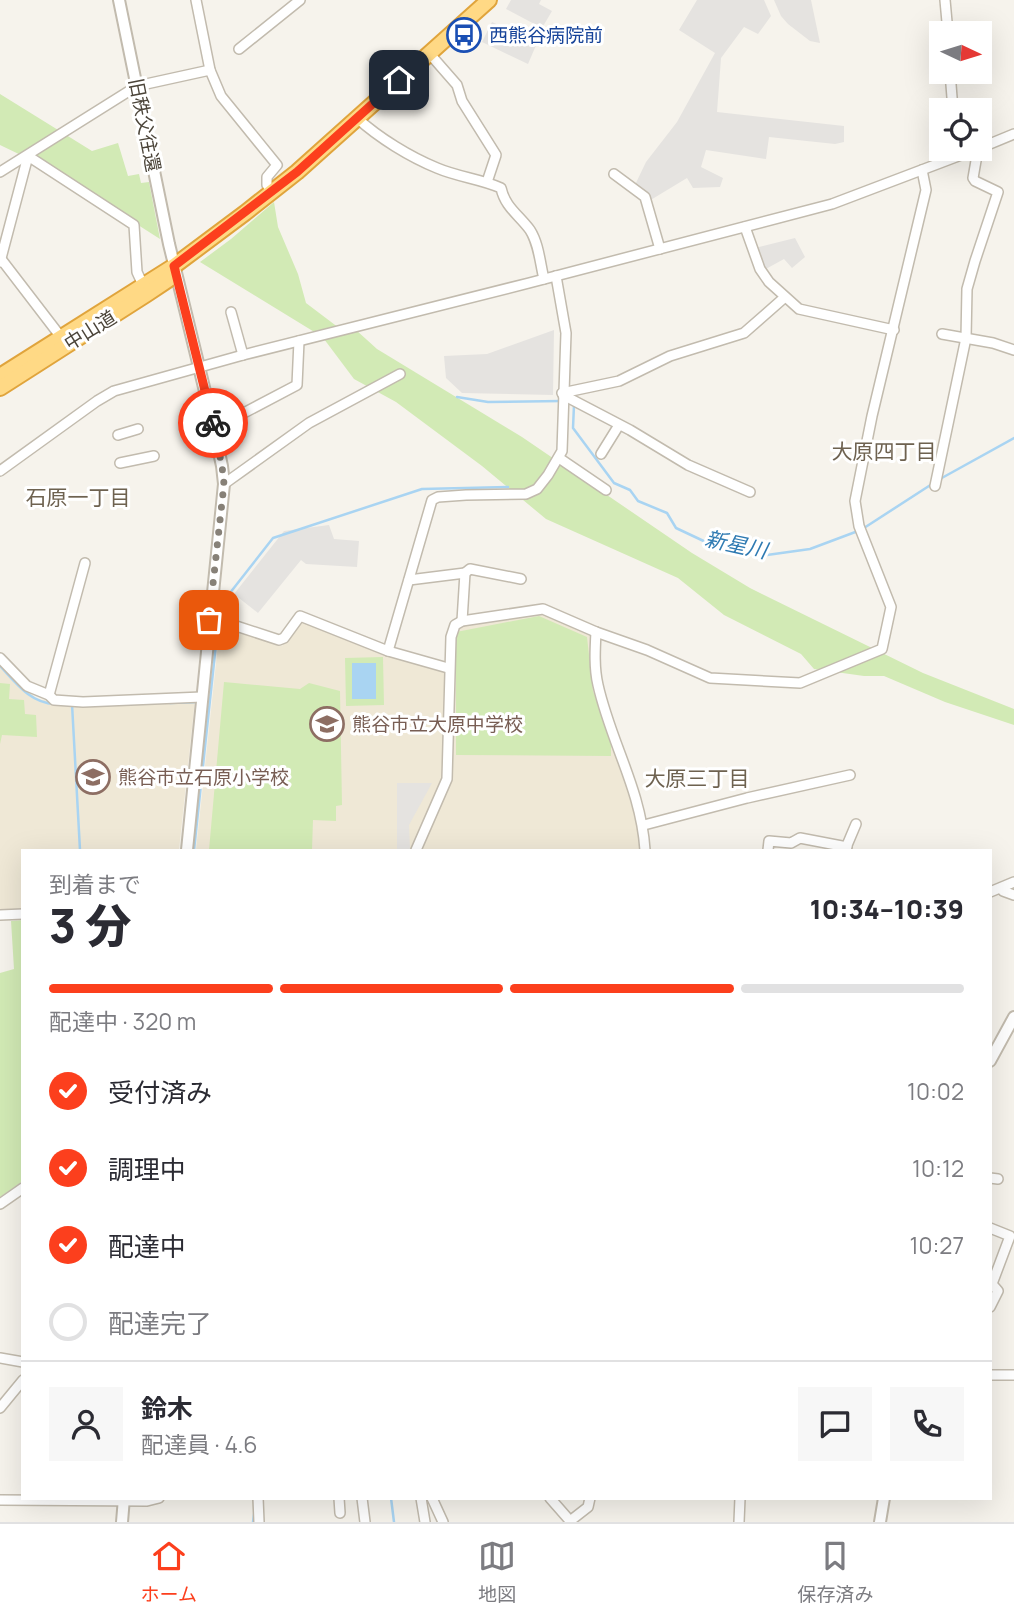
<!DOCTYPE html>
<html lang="ja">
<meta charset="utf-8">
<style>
:root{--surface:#fff;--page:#f7f7f7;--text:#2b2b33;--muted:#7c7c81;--line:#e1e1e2;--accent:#fc3f1d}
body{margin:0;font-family:Manrope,"Noto Sans JP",sans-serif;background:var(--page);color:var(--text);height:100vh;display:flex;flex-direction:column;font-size:26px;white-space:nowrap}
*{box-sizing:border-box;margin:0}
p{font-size:23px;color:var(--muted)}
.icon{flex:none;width:38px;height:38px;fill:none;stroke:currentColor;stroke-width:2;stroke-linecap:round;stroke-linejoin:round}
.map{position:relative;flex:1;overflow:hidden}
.details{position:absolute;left:21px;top:849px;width:971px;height:651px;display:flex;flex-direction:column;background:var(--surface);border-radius:0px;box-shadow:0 7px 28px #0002}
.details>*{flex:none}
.needle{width:46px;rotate:94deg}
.buttons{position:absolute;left:929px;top:21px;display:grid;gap:14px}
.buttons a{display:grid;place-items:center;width:63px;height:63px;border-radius:0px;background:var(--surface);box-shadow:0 7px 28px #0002;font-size:35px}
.pin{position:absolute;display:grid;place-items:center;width:60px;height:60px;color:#fff;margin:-30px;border-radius:14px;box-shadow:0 4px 10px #0006}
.courier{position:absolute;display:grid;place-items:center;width:70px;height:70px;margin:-35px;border:5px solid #fc3f1d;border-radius:50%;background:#fff;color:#222;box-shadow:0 2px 9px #0007}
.headline em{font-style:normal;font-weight:800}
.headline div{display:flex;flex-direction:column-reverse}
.headline{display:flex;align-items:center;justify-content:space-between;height:119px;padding:0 28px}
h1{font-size:46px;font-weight:800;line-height:52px}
.bar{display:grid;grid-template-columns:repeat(4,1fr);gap:10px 7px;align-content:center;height:84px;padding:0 28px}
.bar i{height:9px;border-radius:5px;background:var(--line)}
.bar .current{background:var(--accent)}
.bar p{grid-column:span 4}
.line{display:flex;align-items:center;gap:18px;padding:0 28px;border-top:2px solid var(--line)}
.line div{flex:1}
.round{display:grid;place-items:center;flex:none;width:74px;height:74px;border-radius:0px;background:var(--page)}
ol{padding:0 28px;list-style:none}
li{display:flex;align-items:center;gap:21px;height:77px}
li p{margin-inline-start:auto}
li .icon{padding:7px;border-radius:50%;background:var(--accent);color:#fff;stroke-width:4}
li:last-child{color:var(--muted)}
li i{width:38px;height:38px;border:4px solid var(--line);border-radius:50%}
.tabs{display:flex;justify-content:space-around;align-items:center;height:98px;border-top:2px solid var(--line);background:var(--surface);font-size:19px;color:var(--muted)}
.tabs a{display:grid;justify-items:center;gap:4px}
.tabs .current{color:var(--accent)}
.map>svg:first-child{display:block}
</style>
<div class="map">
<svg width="1014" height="1522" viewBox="0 0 1014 1522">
<rect width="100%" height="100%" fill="#f6f3ec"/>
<!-- education -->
<g fill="#efe8d6">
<polygon points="543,614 591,635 595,689 630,790 641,850 421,850 452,779 456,629 461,625"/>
<polygon points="300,621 387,656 446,670 443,777 413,850 196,850 220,626 282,646"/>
<polygon points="0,666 37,699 75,704 195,700 179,850 23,850 23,910 0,911"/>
</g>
<!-- green -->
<g fill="#d2eab5">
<polygon points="0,94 92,151 118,143 128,176 139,174 141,183 149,182 160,239 52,170 0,145"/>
<polygon points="274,202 278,227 298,274 306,303 343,331 316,333 200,262 231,239"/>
<polygon points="356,330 377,349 522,437 692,553 750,588 923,673 1014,709 1014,725 945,702 884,676 864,676 814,669 801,654 724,615 678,578 546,519 482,466 396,402 354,379 324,339"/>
<polygon points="539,616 587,637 593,691 611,743 611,756 456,755 456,632"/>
<polygon points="383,657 384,705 346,706 345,658"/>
<polygon points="224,682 300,689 309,683 340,691 342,805 336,806 336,821 313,820 312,850 209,850"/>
<polygon points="0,683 10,684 9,699 24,700 25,714 36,715 37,737 2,735 0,744"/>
<polygon points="23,920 23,1181 0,1197 0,973 14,969 11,921"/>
</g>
<!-- parking -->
<g fill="#e5e3e0">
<polygon points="511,0 541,0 539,4 552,11 542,28 506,9"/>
<polygon points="697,0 764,0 771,16 758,34 744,27 721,58 717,112 844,126 844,142 835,144 769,137 766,159 706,150 701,167 723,178 720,187 693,188 687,178 649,201 634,187 646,162 677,122 715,53 679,30"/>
<polygon points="774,0 811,0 820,43 810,41 788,24 781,16"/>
<polygon points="492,22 537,43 528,64 482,42"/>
<polygon points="795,238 805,257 792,268 784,259 764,270 755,248"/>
<polygon points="554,330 553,395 462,393 446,378 444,356 487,354"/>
<polygon points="329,525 334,539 359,541 357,567 306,564 301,560 258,613 234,594 284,531"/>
<polygon points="397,783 432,783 409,825 410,850 397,850"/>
</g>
<!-- water -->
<rect fill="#a9d4f2" x="352" y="663" width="24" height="36"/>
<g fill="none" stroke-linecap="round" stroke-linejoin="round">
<!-- stream -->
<g stroke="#a9d4f2" stroke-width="2.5">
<polyline points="457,397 488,402 562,401"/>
<polyline points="574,405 573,428 614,483 630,490 638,501 667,513 676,528 710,544 767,555 810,549 858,531"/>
<polyline points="940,479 1014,438"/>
<polyline points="864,528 932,484"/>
<polyline points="220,618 226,598 273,538 422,489 508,487"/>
<path d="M0,666C16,683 30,703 55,704"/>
<polyline points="170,703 198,702"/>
<polyline points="72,704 80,850"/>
<polyline points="194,850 218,625"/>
<polyline points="391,1498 394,1522"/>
<polyline points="253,1522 255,1508"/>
</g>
<!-- minor casing -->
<g stroke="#c2bbae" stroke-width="12">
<g id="minor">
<polyline points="196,0 210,70 221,96 277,165 267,177 267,185 272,192"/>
<polyline points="945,0 948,33"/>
<polyline points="239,49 300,0"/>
<polyline points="429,53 457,85 462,101 496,155 487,182"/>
<polyline points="950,72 953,110"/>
<path d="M357,118C379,138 410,157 437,168C458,177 481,179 501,188C505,207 519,215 530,230C539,244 540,263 544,279"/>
<polyline points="980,148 1014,134"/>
<polyline points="0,172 137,86 210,70"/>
<polyline points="614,174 645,197 660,249"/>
<polyline points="745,227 760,269 769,282 799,309 894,330"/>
<polyline points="1,259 64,341"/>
<polyline points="0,262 28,156 134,225 137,272 143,285"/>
<polyline points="231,312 243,355"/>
<polyline points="942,334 993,343 1014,350"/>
<polyline points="562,393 619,381 670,356 744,333 785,297"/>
<polyline points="563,395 630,430 688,465 750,492"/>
<polyline points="213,423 240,415 297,385 299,341"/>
<polyline points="118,435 138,429"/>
<polyline points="601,454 619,425"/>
<polyline points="559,458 606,490"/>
<polyline points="120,463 154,456"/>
<polyline points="0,471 97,401 114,391 243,355 529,283 832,204 977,149"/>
<polyline points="224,484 309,423 400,374"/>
<polyline points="935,486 966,338 967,289 975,261 998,192 975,181 973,178 977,155 976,149"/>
<polyline points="465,573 470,569 521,579"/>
<polyline points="409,580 465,573 462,621"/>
<polyline points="209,620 224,622 279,640 284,638 300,616 388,651 448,668"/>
<path d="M596,632C595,650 594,668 598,685C611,743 641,789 645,850"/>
<polyline points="388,651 432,500 438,497 466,495 526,494 537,489 548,475 562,451 566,333 556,276"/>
<polyline points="0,658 27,686 49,695 54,700 83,702 202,697"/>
<polyline points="49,695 85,563"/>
<polyline points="644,825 747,798 850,775"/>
<polyline points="416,850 447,779 451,637 455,625 462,621 543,609 596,632 647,650 710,678 800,683 882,649 891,607 859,526 855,501 872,416 926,190 922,170"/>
<polyline points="768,850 769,841 791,843 800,838 847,847"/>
<polyline points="845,850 856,824"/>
<polyline points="1001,888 1003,891 1014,895"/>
<polyline points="990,892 1014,882"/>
<polyline points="0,915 23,914"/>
<polyline points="990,1178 998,1179"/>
<polyline points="0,1204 23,1188"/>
<polyline points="990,1228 1010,1236 992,1284 998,1291 990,1307"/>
<polyline points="0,1358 23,1362"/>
<polyline points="990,1375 1014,1375"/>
<polyline points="0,1408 23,1380"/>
<polyline points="258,1498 259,1522"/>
<polyline points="339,1498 340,1513"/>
<polyline points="362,1498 365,1522"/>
<polyline points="421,1498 425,1522"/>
<polyline points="432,1498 443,1522"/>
<polyline points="550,1498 571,1522"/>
<polyline points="0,1500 147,1501 159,1498"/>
<polyline points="570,1521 588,1507 590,1498"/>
<polyline points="739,1522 740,1498"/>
</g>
</g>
<!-- tertiary casing -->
<g stroke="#c2bbae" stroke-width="14">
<g id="tertiary">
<polyline points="119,0 169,244 212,420 222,466 224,484 187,850"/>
<polyline points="990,1061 1014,1017"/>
<polyline points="122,1522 124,1498"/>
<polyline points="880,1522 884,1498"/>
</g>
</g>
<!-- trunk casing -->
<g stroke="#e0a43c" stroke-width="18">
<g id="trunk">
<polyline points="0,376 174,266 245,213 297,172 489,0"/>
<polyline points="0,388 147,294 168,280 171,273"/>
</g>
</g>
<!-- minor -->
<use href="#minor" stroke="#fff" stroke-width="9"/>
<!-- tertiary -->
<use href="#tertiary" stroke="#fff" stroke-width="10"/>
<!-- trunk -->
<use href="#trunk" stroke="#ffd985" stroke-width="14"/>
</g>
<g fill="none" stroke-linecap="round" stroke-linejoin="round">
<!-- done -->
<polyline stroke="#878178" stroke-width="7" stroke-dasharray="0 12.6" points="209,620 224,484 222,466 213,423"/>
<!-- route -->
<polyline stroke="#fc3f1d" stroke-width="9" points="213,423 174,266 297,172 399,80"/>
</g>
<!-- icons -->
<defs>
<g id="bus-ring" transform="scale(1.75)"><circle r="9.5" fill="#fff" stroke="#1a4fb4" stroke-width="1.5"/><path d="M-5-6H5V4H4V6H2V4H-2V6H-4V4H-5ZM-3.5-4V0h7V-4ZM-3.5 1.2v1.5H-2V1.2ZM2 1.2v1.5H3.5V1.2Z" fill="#1a4fb4"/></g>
<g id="school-ring" transform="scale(1.75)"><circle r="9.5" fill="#fff" stroke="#8d6e63" stroke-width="1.5"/><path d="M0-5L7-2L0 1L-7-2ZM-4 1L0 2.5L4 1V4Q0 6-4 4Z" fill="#8d6e63"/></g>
</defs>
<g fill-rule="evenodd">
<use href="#bus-ring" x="464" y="35"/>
<use href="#school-ring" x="327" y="724"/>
<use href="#school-ring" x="93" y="777"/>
</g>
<g text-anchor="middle" stroke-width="6" stroke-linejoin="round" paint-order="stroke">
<!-- transit labels -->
<g font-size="19" fill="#164399" stroke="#fff" text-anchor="start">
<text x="489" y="42">西熊谷病院前</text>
</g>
<!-- street labels -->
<g font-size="19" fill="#4b4439" stroke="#fff">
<text transform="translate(145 125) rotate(79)" y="7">旧秩父往還</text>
<text transform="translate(90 330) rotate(-32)" y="7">中山道</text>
</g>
<!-- education labels -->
<g font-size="19" fill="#785e54" stroke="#fff" text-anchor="start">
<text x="352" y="731">熊谷市立大原中学校</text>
<text x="118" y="784">熊谷市立石原小学校</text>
</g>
<!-- neighbourhood labels -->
<g font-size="21" fill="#6e6250" stroke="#fff">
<text x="884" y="459">大原四丁目</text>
<text x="78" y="505">石原一丁目</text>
<text x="697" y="786">大原三丁目</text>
</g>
<!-- water labels -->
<g font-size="21" font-style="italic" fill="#2e7ab2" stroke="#fff">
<text transform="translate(736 545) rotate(12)" y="7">新星川</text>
</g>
</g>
</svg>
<div class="buttons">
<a><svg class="needle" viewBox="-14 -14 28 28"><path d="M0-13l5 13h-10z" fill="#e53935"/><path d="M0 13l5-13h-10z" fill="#7c7c81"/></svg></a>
<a><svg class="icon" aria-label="locate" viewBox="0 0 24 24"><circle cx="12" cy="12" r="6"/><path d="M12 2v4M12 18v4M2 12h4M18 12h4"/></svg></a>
</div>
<div class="pin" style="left:209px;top:620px;background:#ea580c"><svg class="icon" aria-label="bag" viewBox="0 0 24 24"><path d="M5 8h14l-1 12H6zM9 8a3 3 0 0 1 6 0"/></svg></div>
<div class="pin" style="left:399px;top:80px;background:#1f2937"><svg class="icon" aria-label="home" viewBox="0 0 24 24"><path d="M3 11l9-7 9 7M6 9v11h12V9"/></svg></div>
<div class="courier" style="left:213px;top:423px"><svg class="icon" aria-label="bike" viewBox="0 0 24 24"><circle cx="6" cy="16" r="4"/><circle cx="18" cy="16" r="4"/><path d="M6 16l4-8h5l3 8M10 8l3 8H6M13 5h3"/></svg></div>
<section class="details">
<div class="headline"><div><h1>3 分</h1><p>到着まで</p></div><em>10:34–10:39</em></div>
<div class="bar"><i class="current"></i><i class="current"></i><i class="current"></i><i></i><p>配達中 · 320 m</p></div>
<ol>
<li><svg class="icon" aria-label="check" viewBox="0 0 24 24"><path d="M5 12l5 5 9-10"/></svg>受付済み<p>10:02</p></li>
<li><svg class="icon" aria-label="check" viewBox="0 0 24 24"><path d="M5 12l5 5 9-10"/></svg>調理中<p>10:12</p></li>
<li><svg class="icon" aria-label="check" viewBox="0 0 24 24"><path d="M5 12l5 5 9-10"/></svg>配達中<p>10:27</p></li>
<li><i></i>配達完了</li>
</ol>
<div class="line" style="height:126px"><a class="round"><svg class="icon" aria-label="person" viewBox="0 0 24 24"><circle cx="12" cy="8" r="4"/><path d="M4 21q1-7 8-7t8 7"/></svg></a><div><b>鈴木</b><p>配達員 · 4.6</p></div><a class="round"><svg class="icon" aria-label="chat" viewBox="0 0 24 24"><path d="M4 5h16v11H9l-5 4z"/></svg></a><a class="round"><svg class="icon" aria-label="phone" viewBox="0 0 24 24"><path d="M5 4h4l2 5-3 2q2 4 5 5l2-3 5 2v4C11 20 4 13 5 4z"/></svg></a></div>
</section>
</div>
<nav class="tabs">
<a class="current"><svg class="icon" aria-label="home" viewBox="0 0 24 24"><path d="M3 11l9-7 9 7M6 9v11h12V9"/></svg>ホーム</a>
<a><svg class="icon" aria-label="map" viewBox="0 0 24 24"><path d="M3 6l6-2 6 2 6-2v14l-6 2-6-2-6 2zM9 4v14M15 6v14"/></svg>地図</a>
<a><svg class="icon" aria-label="saved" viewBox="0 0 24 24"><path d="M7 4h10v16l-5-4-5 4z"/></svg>保存済み</a>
</nav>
